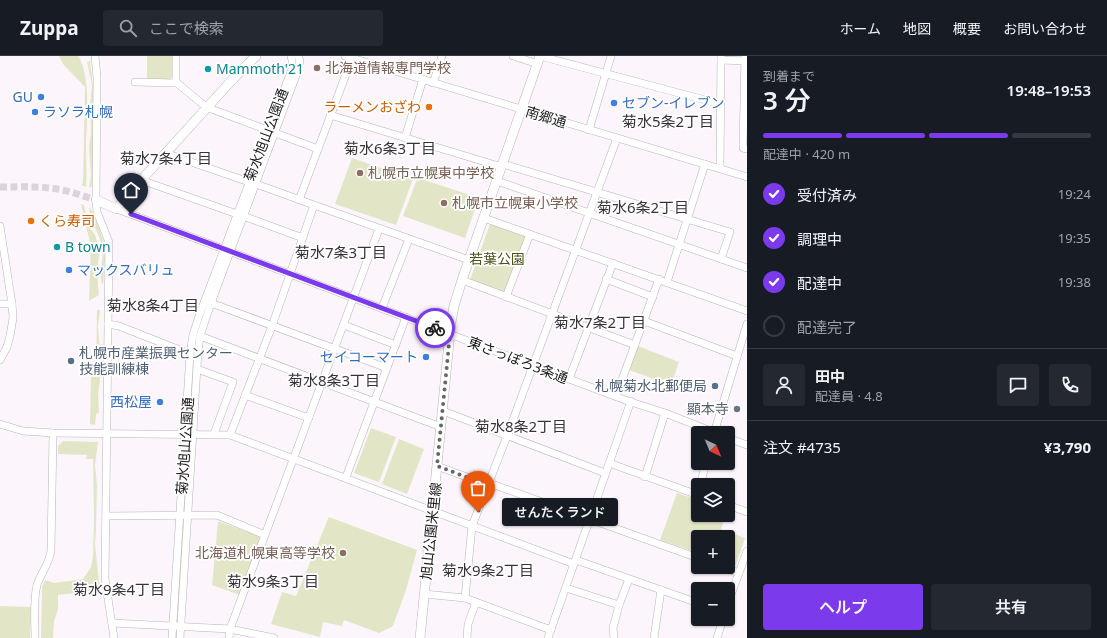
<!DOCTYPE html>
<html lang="ja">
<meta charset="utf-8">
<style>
:root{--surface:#171b24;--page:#242831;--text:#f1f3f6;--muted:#9ea1a6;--line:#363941;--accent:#7c3aed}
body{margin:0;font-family:"Noto Sans","Noto Sans JP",sans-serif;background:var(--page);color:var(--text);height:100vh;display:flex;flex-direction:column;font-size:15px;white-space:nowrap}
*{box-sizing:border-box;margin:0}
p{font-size:13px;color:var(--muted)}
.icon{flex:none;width:22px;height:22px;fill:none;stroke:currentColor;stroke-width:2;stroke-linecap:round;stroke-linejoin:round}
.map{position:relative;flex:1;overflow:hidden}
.side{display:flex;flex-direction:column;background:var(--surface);width:360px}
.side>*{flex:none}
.needle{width:26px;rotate:136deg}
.tools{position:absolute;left:691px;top:370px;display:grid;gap:8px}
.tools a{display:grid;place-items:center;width:44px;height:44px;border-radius:4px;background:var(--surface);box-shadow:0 1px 3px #0004;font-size:20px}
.pin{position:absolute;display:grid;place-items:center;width:34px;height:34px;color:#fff;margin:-41px -17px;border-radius:50% 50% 50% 0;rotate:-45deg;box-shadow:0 0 4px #0007}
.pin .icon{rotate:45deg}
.courier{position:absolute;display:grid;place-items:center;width:40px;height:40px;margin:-20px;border:3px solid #7c3aed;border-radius:50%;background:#fff;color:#222;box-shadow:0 1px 5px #0007}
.bubble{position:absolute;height:28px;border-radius:4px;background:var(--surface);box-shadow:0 1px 3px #0004;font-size:13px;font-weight:600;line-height:28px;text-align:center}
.head em{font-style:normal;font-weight:600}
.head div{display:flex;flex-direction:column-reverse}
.head{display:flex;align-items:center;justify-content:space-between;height:68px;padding:0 16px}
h1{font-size:26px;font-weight:600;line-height:30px}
.bar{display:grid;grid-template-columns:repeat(4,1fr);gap:6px 4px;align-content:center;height:48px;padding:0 16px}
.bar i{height:5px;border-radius:3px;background:var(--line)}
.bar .selected{background:var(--accent)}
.bar p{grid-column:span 4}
.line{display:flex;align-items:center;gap:10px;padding:0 16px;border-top:1px solid var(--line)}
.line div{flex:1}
.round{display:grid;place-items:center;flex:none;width:42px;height:42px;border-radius:4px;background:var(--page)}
ol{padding:0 16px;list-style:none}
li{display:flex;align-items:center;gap:12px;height:44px}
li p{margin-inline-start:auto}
li .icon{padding:4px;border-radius:50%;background:var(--accent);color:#fff;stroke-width:4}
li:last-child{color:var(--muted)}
li i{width:22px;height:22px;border:2px solid var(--line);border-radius:50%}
.cta{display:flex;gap:8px;margin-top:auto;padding:8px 16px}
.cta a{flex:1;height:46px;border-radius:4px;background:var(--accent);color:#fff;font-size:16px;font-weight:600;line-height:46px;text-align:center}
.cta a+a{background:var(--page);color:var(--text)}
header{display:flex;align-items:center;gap:24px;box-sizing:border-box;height:56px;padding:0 20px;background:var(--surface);border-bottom:1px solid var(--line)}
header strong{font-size:19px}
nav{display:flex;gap:22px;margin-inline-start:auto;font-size:14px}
.search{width:280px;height:36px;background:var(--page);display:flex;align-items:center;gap:10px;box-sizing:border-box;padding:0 14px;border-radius:4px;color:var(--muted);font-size:15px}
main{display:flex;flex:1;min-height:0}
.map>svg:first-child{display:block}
</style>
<header>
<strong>Zuppa</strong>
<div class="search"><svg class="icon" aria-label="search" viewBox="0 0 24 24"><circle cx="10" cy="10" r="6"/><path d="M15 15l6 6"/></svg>ここで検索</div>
<nav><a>ホーム</a><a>地図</a><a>概要</a><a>お問い合わせ</a></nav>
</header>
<main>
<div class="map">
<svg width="747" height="582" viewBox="0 0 747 582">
<rect width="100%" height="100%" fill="#fcf6fc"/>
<!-- green -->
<g fill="#e2e6c6">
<path d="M59,0H78C91,17 87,67 86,88C86,103 87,117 86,131L81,129L83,127L85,31L63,8Z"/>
<polygon points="147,0 172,0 172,21 170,23 147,23"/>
<polygon points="90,5 93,29 92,130 89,132 91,120 89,91 91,77 90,50 92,29 87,6"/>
<polygon points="352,102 413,123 396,169 335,148"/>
<polygon points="421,123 479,142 465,182 403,160 416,126"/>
<polygon points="81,148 84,149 87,164 89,170 95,179 98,188 99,199 97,216 99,239 89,245 91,191"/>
<path d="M89,151L93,156L103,184L105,203L103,228H102C101,224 101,220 101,216C101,207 104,199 102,190C99,176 90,167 89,151Z"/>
<polygon points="490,168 525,180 505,237 470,224"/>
<polygon points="97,254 100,254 98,270 100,294 99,306 100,325 98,337 99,357 96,358 95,369 90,368 91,315 96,315"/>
<polygon points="638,290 679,306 671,329 629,314"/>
<polygon points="371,372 396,381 379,426 354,417"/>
<polygon points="399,383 424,393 407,438 382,428"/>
<polygon points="63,385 98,386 95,409 97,429 96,474 95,488 100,534 58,539 58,553 54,566 53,582 41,582 42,531 45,524 54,527 83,523 91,511 93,500 94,461 93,403 86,403 87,399 58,398 58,390"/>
<polygon points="677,437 698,444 698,459 726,459 721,473 745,482 735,511 728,508 728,481 698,481 698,497 660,484"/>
<polygon points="329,461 417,494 406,534 393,570 379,577 344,564 342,570 323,566 320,581 271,568 282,536 296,540"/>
<polygon points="218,465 259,480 260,483 240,539 212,529"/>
<polygon points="0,550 31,551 30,582 0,582"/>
</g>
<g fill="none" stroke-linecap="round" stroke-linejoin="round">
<!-- minor-tunnel -->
<path stroke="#dad5da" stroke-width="7" stroke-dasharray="7 3.5" stroke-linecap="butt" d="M0,131C19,131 38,130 57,133C70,135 83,140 96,144"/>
<!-- minor casing -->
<g stroke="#b9b3b9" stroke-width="8">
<g id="minor">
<polyline points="95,0 97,21 96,144 97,156 109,186 105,523 114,582"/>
<polyline points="176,0 176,24 177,27 206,51 318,93"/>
<polyline points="345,0 747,121"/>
<polyline points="513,0 538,8"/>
<polyline points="540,0 720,48"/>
<polyline points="745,0 743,92 747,93"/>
<polyline points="721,4 747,5"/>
<polyline points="135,26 177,27"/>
<polyline points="433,27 442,0"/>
<polyline points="330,59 502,111"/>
<polyline points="589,74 611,0"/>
<polyline points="405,82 423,23"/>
<polyline points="165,97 249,126"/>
<polyline points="503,108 730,176 721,203"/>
<polyline points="720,112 721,0"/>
<polyline points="141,124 237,158"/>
<polyline points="497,125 747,212"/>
<polyline points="299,144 352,2"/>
<polyline points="314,149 469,204"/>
<polyline points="117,153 625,344 665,357 716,377"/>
<polyline points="243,160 303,182"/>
<polyline points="484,162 747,255"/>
<polyline points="0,170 12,248 13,262 10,280 7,291 0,304"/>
<polyline points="606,223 653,241"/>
<polyline points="462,224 635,289"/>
<polyline points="667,226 705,108"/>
<polyline points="506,241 530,178"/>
<polyline points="211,247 387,312"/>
<polyline points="0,248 12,248"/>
<polyline points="382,252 409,183"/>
<polyline points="644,265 737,300"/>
<polyline points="108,268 119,270 190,298"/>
<polyline points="344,269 396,289"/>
<polyline points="200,280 441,371"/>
<polyline points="197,313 233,326 214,378"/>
<polyline points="569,323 613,207"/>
<polyline points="245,339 309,362"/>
<polyline points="616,340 659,223"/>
<polyline points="443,355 605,417"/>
<polyline points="0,368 23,375 53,377 230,379 574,508"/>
<polyline points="714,377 747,268"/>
<polyline points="230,379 272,270 314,149 256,128"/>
<polyline points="728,382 747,389"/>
<polyline points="609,407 698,439"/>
<polyline points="437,410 488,429"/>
<polyline points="346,421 406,261"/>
<polyline points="645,421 665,357"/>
<polyline points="489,427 698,502"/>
<polyline points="700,429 706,407"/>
<polyline points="728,449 747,456"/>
<polyline points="106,460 217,459 265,479"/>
<polyline points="576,504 698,547"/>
<polyline points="722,511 739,517"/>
<polyline points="566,532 619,549"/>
<polyline points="424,538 465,542 472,470 507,380 617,82"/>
<polyline points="465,542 551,574"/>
<polyline points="728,547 747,495"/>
<polyline points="112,567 230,573 274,582"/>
<path d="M35,582C35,567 33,544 37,529C41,517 49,508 51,495L53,377"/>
<polyline points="172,582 190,298 193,279 199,260 292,13 292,4 291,0"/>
<polyline points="180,582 198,295 200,280 211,247 298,14 300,5 298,0"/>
<polyline points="229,582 230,573 379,173"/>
<polyline points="467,582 468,568 476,546"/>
<polyline points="548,582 631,345"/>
<polyline points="614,582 613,572 619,549 629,523"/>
<polyline points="654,582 661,534"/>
<polyline points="717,582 723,563"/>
</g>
</g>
<!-- major casing -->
<g stroke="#b9b3b9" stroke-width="10">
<g id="major">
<polyline points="96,144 117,153 124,143 232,24 256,0"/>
<polyline points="420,582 451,266 454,250 462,224 540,0"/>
</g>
</g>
<!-- minor -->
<use href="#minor" stroke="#fff" stroke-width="7"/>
<!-- major -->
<use href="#major" stroke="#fff" stroke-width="9"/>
</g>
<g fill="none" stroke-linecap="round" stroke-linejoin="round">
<!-- done -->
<polyline stroke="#696669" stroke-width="4" stroke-dasharray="0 7.2" points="435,272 450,278 437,410 488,429 478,456"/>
<!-- route -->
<polyline stroke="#7c3aed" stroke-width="5" points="131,158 435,272"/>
</g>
<!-- markers -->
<g fill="#8d6e63" stroke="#fff" stroke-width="1.5">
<circle cx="317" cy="12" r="4"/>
<circle cx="360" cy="117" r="4"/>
<circle cx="444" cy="147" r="4"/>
<circle cx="343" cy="497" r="4"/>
</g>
<g fill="#0f9aa8" stroke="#fff" stroke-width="1.5">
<circle cx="208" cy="13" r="4"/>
<circle cx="57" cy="191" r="4"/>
</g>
<g fill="#3f7fe0" stroke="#fff" stroke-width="1.5">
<circle cx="41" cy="41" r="4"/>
<circle cx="614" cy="47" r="4"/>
<circle cx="35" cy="56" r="4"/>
<circle cx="69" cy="214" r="4"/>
<circle cx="426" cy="301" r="4"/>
<circle cx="160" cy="346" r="4"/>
</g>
<g fill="#e8710a" stroke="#fff" stroke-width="1.5">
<circle cx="429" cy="51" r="4"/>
<circle cx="31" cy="165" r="4"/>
</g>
<g fill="#5c6f8a" stroke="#fff" stroke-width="1.5">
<circle cx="71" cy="305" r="4"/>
<circle cx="715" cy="330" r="4"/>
</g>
<circle fill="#6b7280" stroke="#fff" stroke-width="1.5" cx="737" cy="353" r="4"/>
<g text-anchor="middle" stroke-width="3.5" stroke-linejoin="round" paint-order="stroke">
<!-- education labels -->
<g font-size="14" fill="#785e54" stroke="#fff" text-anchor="start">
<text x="325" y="17">北海道情報専門学校</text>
<text x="368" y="122">札幌市立幌東中学校</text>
<text x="452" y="152">札幌市立幌東小学校</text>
<text x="335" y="502" text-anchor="end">北海道札幌東高等学校</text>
</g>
<!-- culture labels -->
<g font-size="14" fill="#0d838f" stroke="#fff" text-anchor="start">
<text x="216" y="18">Mammoth'21</text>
<text x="65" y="196">B town</text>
</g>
<!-- shop labels -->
<g font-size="14" fill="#366cbe" stroke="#fff" text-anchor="end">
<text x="33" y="46">GU</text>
<text x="622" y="52" text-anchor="start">セブン-イレブン</text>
<text x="43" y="61" text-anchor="start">ラソラ札幌</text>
<text x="77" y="219" text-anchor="start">マックスバリュ</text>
<text x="418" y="306">セイコーマート</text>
<text x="152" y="351">西松屋</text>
</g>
<!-- food labels -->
<g font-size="14" fill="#c56008" stroke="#fff" text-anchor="end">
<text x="421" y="56">ラーメンおざわ</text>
<text x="39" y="170" text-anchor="start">くら寿司</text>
</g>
<!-- street labels -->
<g font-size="14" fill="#1a181a" stroke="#fff">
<text transform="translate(546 61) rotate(17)" y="5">南郷通</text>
<text transform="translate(266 79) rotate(-69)" y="5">菊水旭山公園通</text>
<text transform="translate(518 304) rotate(21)" y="5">東さっぽろ3条通</text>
<text transform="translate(185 390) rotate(-86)" y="5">菊水旭山公園通</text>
<text transform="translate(431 475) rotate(-84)" y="5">旭山公園米里線</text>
</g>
<!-- park labels -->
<g font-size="14" fill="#4e5219" stroke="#fff">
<text x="497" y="208">若葉公園</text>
</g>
<!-- service labels -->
<g font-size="14" fill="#4e5e75" stroke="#fff" text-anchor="start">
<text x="79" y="302">札幌市産業振興センター<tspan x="79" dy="16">技能訓練棟</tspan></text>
<text x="707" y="335" text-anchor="end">札幌菊水北郵便局</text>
</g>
<!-- worship labels -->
<g font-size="14" fill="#5b616d" stroke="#fff" text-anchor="end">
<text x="729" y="358">顯本寺</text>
</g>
<!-- neighbourhood labels -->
<g font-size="15" fill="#373237" stroke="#fff">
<text x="668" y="71">菊水5条2丁目</text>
<text x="390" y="98">菊水6条3丁目</text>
<text x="166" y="108">菊水7条4丁目</text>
<text x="643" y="157">菊水6条2丁目</text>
<text x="341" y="202">菊水7条3丁目</text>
<text x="153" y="255">菊水8条4丁目</text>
<text x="600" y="272">菊水7条2丁目</text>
<text x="334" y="330">菊水8条3丁目</text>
<text x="521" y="376">菊水8条2丁目</text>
<text x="488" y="520">菊水9条2丁目</text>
<text x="273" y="531">菊水9条3丁目</text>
<text x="119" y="539">菊水9条4丁目</text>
</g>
</g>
</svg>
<div class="tools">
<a><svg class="needle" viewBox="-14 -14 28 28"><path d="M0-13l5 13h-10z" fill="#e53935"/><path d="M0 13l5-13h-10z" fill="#9ea1a6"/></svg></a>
<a><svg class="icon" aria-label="layers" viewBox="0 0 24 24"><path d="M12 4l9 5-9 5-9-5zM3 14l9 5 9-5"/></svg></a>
<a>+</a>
<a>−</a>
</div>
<div class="pin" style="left:478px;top:456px;background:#ea580c"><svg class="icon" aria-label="bag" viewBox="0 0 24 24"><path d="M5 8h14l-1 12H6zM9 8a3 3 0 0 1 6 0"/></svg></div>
<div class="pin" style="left:131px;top:158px;background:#1f2937"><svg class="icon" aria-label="home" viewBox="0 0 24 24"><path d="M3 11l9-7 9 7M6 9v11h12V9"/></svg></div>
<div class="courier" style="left:435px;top:272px"><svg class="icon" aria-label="bike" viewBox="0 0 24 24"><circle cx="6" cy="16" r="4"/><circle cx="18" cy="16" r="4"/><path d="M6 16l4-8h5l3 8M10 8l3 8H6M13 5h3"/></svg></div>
<div class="bubble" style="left:502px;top:442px;width:116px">せんたくランド</div>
</div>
<section class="side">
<div class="head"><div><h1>3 分</h1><p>到着まで</p></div><em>19:48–19:53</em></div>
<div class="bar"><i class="selected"></i><i class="selected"></i><i class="selected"></i><i></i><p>配達中 · 420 m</p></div>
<ol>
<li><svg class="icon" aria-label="check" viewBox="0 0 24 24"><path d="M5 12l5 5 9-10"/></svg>受付済み<p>19:24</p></li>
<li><svg class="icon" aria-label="check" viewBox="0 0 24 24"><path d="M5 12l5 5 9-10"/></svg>調理中<p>19:35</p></li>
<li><svg class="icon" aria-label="check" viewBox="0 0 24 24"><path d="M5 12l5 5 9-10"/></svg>配達中<p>19:38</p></li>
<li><i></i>配達完了</li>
</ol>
<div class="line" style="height:72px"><a class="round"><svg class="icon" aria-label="person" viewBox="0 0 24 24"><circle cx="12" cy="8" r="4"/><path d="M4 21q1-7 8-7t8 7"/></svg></a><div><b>田中</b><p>配達員 · 4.8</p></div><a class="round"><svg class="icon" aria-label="chat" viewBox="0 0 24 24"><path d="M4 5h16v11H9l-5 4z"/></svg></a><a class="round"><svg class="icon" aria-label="phone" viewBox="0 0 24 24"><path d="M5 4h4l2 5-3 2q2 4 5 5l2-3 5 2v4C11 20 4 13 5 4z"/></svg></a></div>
<div class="line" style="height:52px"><div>注文 #4735</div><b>¥3,790</b></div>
<div class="cta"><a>ヘルプ</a><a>共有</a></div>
</section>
</main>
